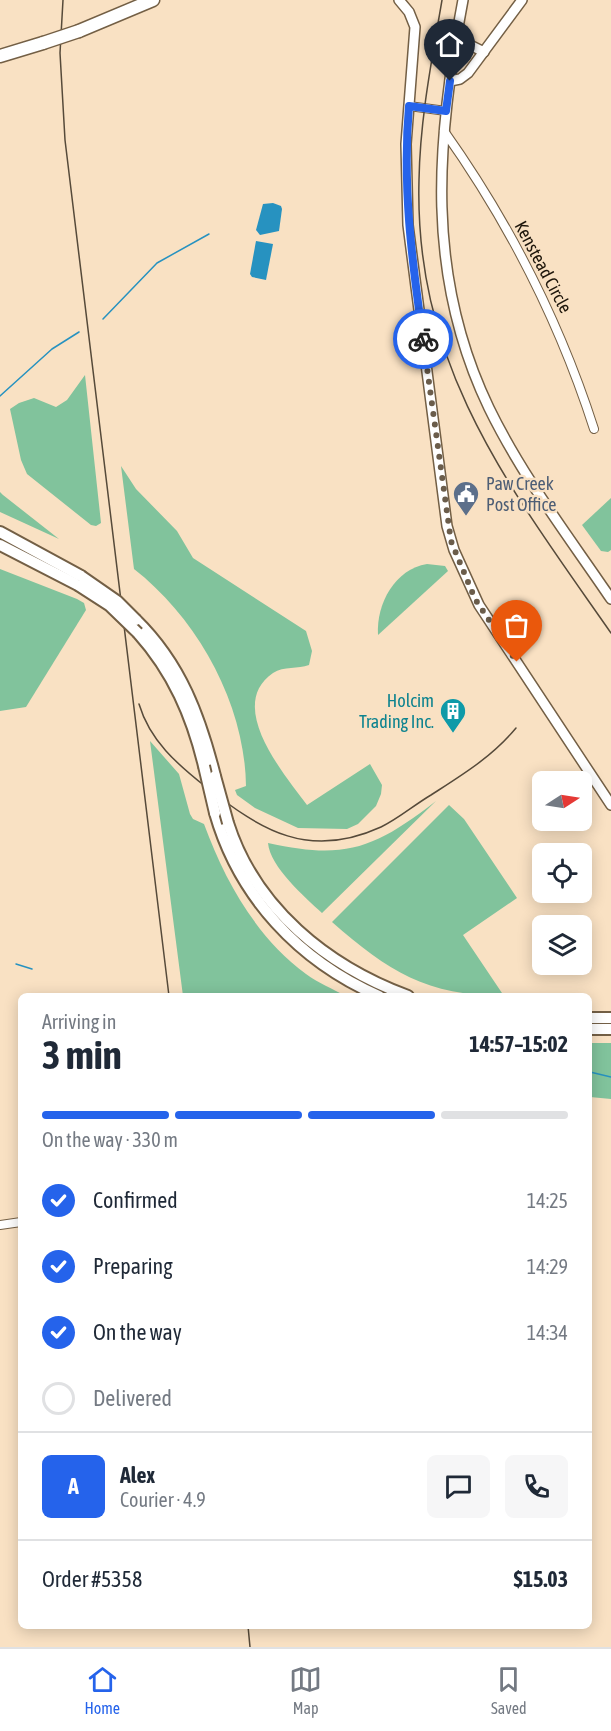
<!DOCTYPE html>
<meta charset="utf-8">
<style>
:root{--surface:#fff;--page:#f6f6f7;--text:#1f2937;--muted:#747a83;--line:#e0e1e3;--accent:#2563eb}
body{margin:0;font-family:"Asap Condensed",sans-serif;background:var(--page);color:var(--text);height:100vh;display:flex;flex-direction:column;font-size:22px;white-space:nowrap}
*{box-sizing:border-box;margin:0}
p{font-size:20px;color:var(--muted)}
.icon{flex:none;width:33px;height:33px;fill:none;stroke:currentColor;stroke-width:2;stroke-linecap:round;stroke-linejoin:round}
.map{position:relative;flex:1;overflow:hidden}
.side{position:absolute;left:18px;top:993px;width:574px;height:636px;display:flex;flex-direction:column;background:var(--surface);border-radius:9px;box-shadow:0 3px 15px #0003}
.side>*{flex:none}
.needle{width:39px;rotate:78deg}
.controls{position:absolute;left:532px;top:771px;display:grid;gap:12px}
.controls a{display:grid;place-items:center;width:60px;height:60px;border-radius:9px;background:var(--surface);box-shadow:0 3px 15px #0003;font-size:30px}
.pin{position:absolute;display:grid;place-items:center;width:51px;height:51px;color:#fff;margin:-62px -26px;border-radius:50% 50% 50% 0;rotate:-45deg;box-shadow:0 0 6px #0007}
.pin .icon{rotate:45deg}
.courier{position:absolute;display:grid;place-items:center;width:60px;height:60px;margin:-30px;border:4px solid #2563eb;border-radius:50%;background:#fff;color:#222;box-shadow:0 2px 8px #0007}
.summary em{font-style:normal;font-weight:700}
.summary div{display:flex;flex-direction:column-reverse}
.summary{display:flex;align-items:center;justify-content:space-between;height:102px;padding:0 24px}
h1{font-size:39px;font-weight:700;line-height:45px}
.bar{display:grid;grid-template-columns:repeat(4,1fr);gap:9px 6px;align-content:center;height:72px;padding:0 24px}
.bar i{height:8px;border-radius:4px;background:var(--line)}
.bar .active{background:var(--accent)}
.bar p{grid-column:span 4}
.line{display:flex;align-items:center;gap:15px;padding:0 24px;border-top:2px solid var(--line)}
.line div{flex:1}
.round{display:grid;place-items:center;flex:none;width:63px;height:63px;border-radius:9px;background:var(--page)}
ol{padding:0 24px;list-style:none}
li{display:flex;align-items:center;gap:18px;height:66px}
li p{margin-inline-start:auto}
li .icon{padding:6px;border-radius:50%;background:var(--accent);color:#fff;stroke-width:4}
li:last-child{color:var(--muted)}
li i{width:33px;height:33px;border:3px solid var(--line);border-radius:50%}
.tabs{display:flex;justify-content:space-around;align-items:center;height:84px;border-top:2px solid var(--line);background:var(--surface);font-size:16px;color:var(--muted)}
.tabs a{display:grid;justify-items:center;gap:3px}
.tabs .active{color:var(--accent)}
.map>svg:first-child{display:block}
</style>
<div class="map">
<svg width="611" height="1647" viewBox="0 0 611 1647">
<rect width="100%" height="100%" fill="#f9e1c3"/>
<!-- green -->
<g fill="#81c39c">
<polygon points="85,375 101,523 96,526 91,525 27,474 21,460 10,409 19,403 34,398 56,407 67,400"/>
<path d="M121,466L136,489L177,531L193,558L306,631L312,651L309,665C298,669 284,666 273,673C225,706 285,775 307,805L370,764L382,785L381,794L376,806L358,824L347,829L298,828L255,808L237,795L235,790L246,786C245,704 198,619 134,569Z"/>
<polygon points="0,492 3,495 59,539 0,512"/>
<polygon points="611,498 611,550 608,552 601,551 582,525"/>
<path d="M427,564L445,566L448,571L378,635C376,604 395,569 427,564Z"/>
<polygon points="0,569 77,599 84,603 86,610 26,707 0,711"/>
<path d="M150,741L179,774L190,814L193,819L204,824C225,881 256,937 306,974C318,983 333,989 346,996H183Z"/>
<path d="M436,801L322,913C305,897 270,867 268,843C345,860 374,849 436,801Z"/>
<path d="M449,805L464,819L517,898L463,935L504,996C427,996 388,971 332,922Z"/>
<polygon points="590,1043 611,1043 611,1099 590,1097"/>
</g>
<!-- water -->
<g fill="#2792c0">
<polygon points="273,203 281,206 282,209 279,231 260,235 256,230 263,204"/>
<polygon points="256,241 273,244 266,280 252,277 250,274"/>
</g>
<g fill="none" stroke-linecap="round" stroke-linejoin="round">
<!-- stream -->
<g stroke="#2792c0" stroke-width="1.5">
<polyline points="103,319 157,263 209,234"/>
<polyline points="0,396 52,349 79,332"/>
<polyline points="16,964 32,969"/>
<polyline points="185,995 191,996"/>
<polyline points="590,1072 611,1077"/>
</g>
<!-- minor casing -->
<g stroke="#735f45" stroke-width="10">
<g id="minor">
<polyline points="409,106 446,111"/>
<path d="M444,131C510,224 559,320 594,429"/>
<polyline points="0,1225 21,1222"/>
</g>
</g>
<!-- tertiary casing -->
<g stroke="#735f45" stroke-width="12">
<g id="tertiary">
<polyline points="399,0 409,12 415,27 406,144 408,225 447,526 454,550 479,605 611,805"/>
<path d="M463,0C436,141 425,275 489,408C522,476 569,537 611,599"/>
<polyline points="456,38 484,52"/>
<polyline points="450,81 460,79 468,73 522,0"/>
</g>
</g>
<!-- secondary casing -->
<g stroke="#735f45" stroke-width="14">
<g id="secondary">
<polyline points="0,532 81,576"/>
<polyline points="0,545 78,585"/>
<path d="M136,620C181,664 200,717 215,776"/>
<path d="M138,633C173,672 192,716 204,766"/>
<path d="M215,813C239,897 299,961 379,996"/>
<path d="M228,823C255,908 327,966 408,996"/>
<polyline points="590,1018 611,1018"/>
<polyline points="590,1029 611,1029"/>
</g>
</g>
<!-- primary casing -->
<g stroke="#735f45" stroke-width="15">
<g id="primary">
<polyline points="79,31 153,0"/>
<polyline points="0,56 43,43"/>
</g>
</g>
<!-- minor -->
<use href="#minor" stroke="#fff" stroke-width="8"/>
<!-- tertiary -->
<use href="#tertiary" stroke="#fff" stroke-width="9"/>
<!-- secondary -->
<use href="#secondary" stroke="#fff" stroke-width="10"/>
<!-- primary -->
<use href="#primary" stroke="#fff" stroke-width="12"/>
<!-- rail -->
<g stroke="#564a3a" stroke-width="1.5">
<polyline points="63,0 60,53 65,140 169,996"/>
<path d="M442,0C432,59 420,119 419,180C414,367 510,488 611,633"/>
<path d="M139,704C150,741 177,764 206,787C262,831 309,860 381,827C398,819 414,805 431,795C462,775 492,757 516,728"/>
<polyline points="248,1626 250,1647"/>
</g>
<!-- secondary-bridge casing -->
<g stroke="#735f45" stroke-width="14" stroke-linecap="butt">
<g id="secondary-bridge">
<polyline points="81,576 117,601 136,620"/>
<polyline points="78,585 109,605 138,633"/>
<polyline points="204,766 215,813"/>
<polyline points="215,776 228,823"/>
</g>
</g>
<!-- primary-bridge casing -->
<g stroke="#735f45" stroke-width="15" stroke-linecap="butt">
<polyline id="primary-bridge" points="43,43 79,31"/>
</g>
<!-- secondary-bridge -->
<use href="#secondary-bridge" stroke="#fff" stroke-width="10"/>
<!-- primary-bridge -->
<use href="#primary-bridge" stroke="#fff" stroke-width="12"/>
</g>
<g fill="none" stroke-linecap="round" stroke-linejoin="round">
<!-- done -->
<polyline stroke="#6b5d4b" stroke-width="6" stroke-dasharray="0 10.8" points="423,339 451,541 475,599 517,662"/>
<!-- route -->
<path stroke="#2563eb" stroke-width="8" d="M423,339C412,261 402,185 409,106L446,111L450,81"/>
</g>
<!-- icons -->
<defs>
<g id="civic-pin" transform="scale(1.35)"><path d="M0 17L-7.5 6A9.5 9.5 0 1 1 7.5 6Z" fill="#5c6f8a" stroke="#f9e1c3"/><path d="M-.6-6.5H3V-4.5H.6V-3L4-1V1h2V6H-6V1h2V-1L-.6-3ZM-1.2 2.5V6h2.4V2.5Z" fill="#fff"/></g>
<g id="building-pin" transform="scale(1.35)"><path d="M0 17L-7.5 6A9.5 9.5 0 1 1 7.5 6Z" fill="#0f9aa8" stroke="#f9e1c3"/><path d="M-4-6H4V6H1V3H-1V6H-4ZM-2.5-4.3h1.7v1.8h-1.7ZM.8-4.3h1.7v1.8H.8ZM-2.5-1h1.7V.8h-1.7ZM.8-1h1.7V.8H.8Z" fill="#fff"/></g>
</defs>
<g fill-rule="evenodd">
<use href="#civic-pin" x="466" y="494"/>
<use href="#building-pin" x="453" y="711"/>
</g>
<g text-anchor="middle" stroke-width="5" stroke-linejoin="round" paint-order="stroke">
<!-- street labels -->
<g font-size="18" fill="#1e160b" stroke="#f9e1c3">
<text transform="translate(543 267) rotate(62)" y="6">Kenstead Circle</text>
</g>
<!-- service labels -->
<g font-size="18" fill="#4e5e75" stroke="#f9e1c3" text-anchor="start">
<text x="486" y="490">Paw Creek<tspan x="486" dy="21">Post Office</tspan></text>
</g>
<!-- culture labels -->
<g font-size="18" fill="#0d838f" stroke="#f9e1c3" text-anchor="end">
<text x="434" y="707">Holcim<tspan x="434" dy="21">Trading Inc.</tspan></text>
</g>
</g>
</svg>
<div class="controls">
<a><svg class="needle" viewBox="-14 -14 28 28"><path d="M0-13l5 13h-10z" fill="#e53935"/><path d="M0 13l5-13h-10z" fill="#747a83"/></svg></a>
<a><svg class="icon" aria-label="locate" viewBox="0 0 24 24"><circle cx="12" cy="12" r="6"/><path d="M12 2v4M12 18v4M2 12h4M18 12h4"/></svg></a>
<a><svg class="icon" aria-label="layers" viewBox="0 0 24 24"><path d="M12 4l9 5-9 5-9-5zM3 14l9 5 9-5"/></svg></a>
</div>
<div class="pin" style="left:517px;top:662px;background:#ea580c"><svg class="icon" aria-label="bag" viewBox="0 0 24 24"><path d="M5 8h14l-1 12H6zM9 8a3 3 0 0 1 6 0"/></svg></div>
<div class="pin" style="left:450px;top:81px;background:#1f2937"><svg class="icon" aria-label="home" viewBox="0 0 24 24"><path d="M3 11l9-7 9 7M6 9v11h12V9"/></svg></div>
<div class="courier" style="left:423px;top:339px"><svg class="icon" aria-label="bike" viewBox="0 0 24 24"><circle cx="6" cy="16" r="4"/><circle cx="18" cy="16" r="4"/><path d="M6 16l4-8h5l3 8M10 8l3 8H6M13 5h3"/></svg></div>
<section class="side">
<div class="summary"><div><h1>3 min</h1><p>Arriving in</p></div><em>14:57–15:02</em></div>
<div class="bar"><i class="active"></i><i class="active"></i><i class="active"></i><i></i><p>On the way · 330 m</p></div>
<ol>
<li><svg class="icon" aria-label="check" viewBox="0 0 24 24"><path d="M5 12l5 5 9-10"/></svg>Confirmed<p>14:25</p></li>
<li><svg class="icon" aria-label="check" viewBox="0 0 24 24"><path d="M5 12l5 5 9-10"/></svg>Preparing<p>14:29</p></li>
<li><svg class="icon" aria-label="check" viewBox="0 0 24 24"><path d="M5 12l5 5 9-10"/></svg>On the way<p>14:34</p></li>
<li><i></i>Delivered</li>
</ol>
<div class="line" style="height:108px"><b class="round" style="background:var(--accent);color:#fff">A</b><div><b>Alex</b><p>Courier · 4.9</p></div><a class="round"><svg class="icon" aria-label="chat" viewBox="0 0 24 24"><path d="M4 5h16v11H9l-5 4z"/></svg></a><a class="round"><svg class="icon" aria-label="phone" viewBox="0 0 24 24"><path d="M5 4h4l2 5-3 2q2 4 5 5l2-3 5 2v4C11 20 4 13 5 4z"/></svg></a></div>
<div class="line" style="height:78px"><div>Order #5358</div><b>$15.03</b></div>
</section>
</div>
<nav class="tabs">
<a class="active"><svg class="icon" aria-label="home" viewBox="0 0 24 24"><path d="M3 11l9-7 9 7M6 9v11h12V9"/></svg>Home</a>
<a><svg class="icon" aria-label="map" viewBox="0 0 24 24"><path d="M3 6l6-2 6 2 6-2v14l-6 2-6-2-6 2zM9 4v14M15 6v14"/></svg>Map</a>
<a><svg class="icon" aria-label="saved" viewBox="0 0 24 24"><path d="M7 4h10v16l-5-4-5 4z"/></svg>Saved</a>
</nav>
